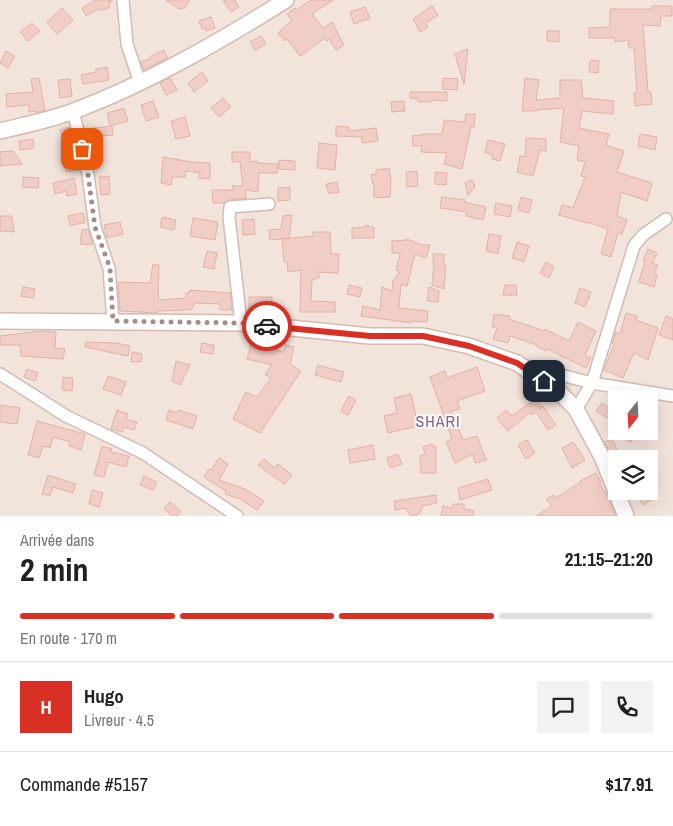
<!DOCTYPE html>
<html lang="fr">
<meta charset="utf-8">
<style>
:root{--surface:#fff;--page:#f2f2f2;--text:#202124;--muted:#757577;--line:#e0e0e0;--accent:#d93025}
body{margin:0;font-family:"Archivo Narrow",sans-serif;background:var(--page);color:var(--text);height:100vh;display:flex;flex-direction:column;font-size:19px;white-space:nowrap}
*{box-sizing:border-box;margin:0}
p{font-size:16px;color:var(--muted)}
.icon{flex:none;width:28px;height:28px;fill:none;stroke:currentColor;stroke-width:2;stroke-linecap:round;stroke-linejoin:round}
.map{position:relative;height:516px;overflow:hidden}
.side{display:flex;flex-direction:column;background:var(--surface);flex:1}
.side>*{flex:none}
.needle{width:32px;rotate:198deg}
.tools{position:absolute;left:608px;top:390px;display:grid;gap:10px}
.tools a{display:grid;place-items:center;width:50px;height:50px;border-radius:0px;background:var(--surface);box-shadow:0 5px 20px #0002;font-size:25px}
.pin{position:absolute;display:grid;place-items:center;width:42px;height:42px;color:#fff;margin:-21px;border-radius:10px;box-shadow:0 2px 8px #0006}
.courier{position:absolute;display:grid;place-items:center;width:50px;height:50px;margin:-25px;border:4px solid #d93025;border-radius:50%;background:#fff;color:#222;box-shadow:0 1px 6px #0007}
.overview em{font-style:normal;font-weight:800}
.overview div{display:flex;flex-direction:column-reverse}
.overview{display:flex;align-items:center;justify-content:space-between;height:85px;padding:0 20px}
h1{font-size:32px;font-weight:800;line-height:38px}
.bar{display:grid;grid-template-columns:repeat(4,1fr);gap:8px 5px;align-content:center;height:60px;padding:0 20px}
.bar i{height:6px;border-radius:4px;background:var(--line)}
.bar .on{background:var(--accent)}
.bar p{grid-column:span 4}
.line{display:flex;align-items:center;gap:12px;padding:0 20px;border-top:1px solid var(--line)}
.line div{flex:1}
.round{display:grid;place-items:center;flex:none;width:52px;height:52px;border-radius:0px;background:var(--page)}
.map>svg:first-child{display:block}
</style>
<div class="map">
<svg width="673" height="516" viewBox="0 0 673 516">
<rect width="100%" height="100%" fill="#fcf3ec"/>
<!-- residential -->
<path fill="#f3e4db" fill-rule="evenodd" d="M0,0H673V516H0ZM616,399H649V431H616ZM616,459H649V491H616Z"/>
<!-- building -->
<g fill="#f0cec5" stroke="#e2b2a6">
<polygon points="95,0 113,0 109,3 110,7 101,11 100,8 86,16 82,8"/>
<polygon points="166,0 190,0 185,8 179,9"/>
<polygon points="223,0 235,0 239,7 231,12"/>
<polygon points="311,0 333,0 312,14 323,28 332,22 344,45 336,50 329,39 327,41 325,38 300,56 287,39 285,41 278,33 292,20 287,14 295,8 296,10"/>
<polygon points="432,6 438,15 426,23 428,27 420,32 413,19"/>
<polygon points="652,6 672,6 672,16 661,16 660,26 643,25 648,92 651,92 652,104 635,106 634,93 637,93 634,48 629,48 628,40 615,42 615,38 589,38 589,28 610,27 610,9 652,9"/>
<polygon points="365,7 370,18 354,24 350,12"/>
<polygon points="62,8 73,20 57,34 47,22"/>
<polygon points="211,17 215,28 206,31 205,28 202,29 199,21"/>
<polygon points="32,23 40,31 28,41 20,32"/>
<polygon points="547,31 559,31 559,42 547,41"/>
<polygon points="261,36 266,44 255,50 250,42"/>
<polygon points="468,49 464,84 455,54"/>
<polygon points="164,50 168,58 144,70 141,62 151,58 151,56"/>
<polygon points="6,51 15,56 8,68 0,63"/>
<polygon points="590,60 599,61 598,73 589,72"/>
<polygon points="107,67 109,80 83,84 81,75 96,72 96,69"/>
<polygon points="202,72 208,81 194,92 188,83"/>
<polygon points="39,78 45,110 36,113 36,111 29,112 29,105 7,107 6,94 33,92 31,79"/>
<polygon points="170,78 177,90 166,95 160,83"/>
<polygon points="443,78 458,79 457,90 442,89"/>
<polygon points="525,78 539,80 536,100 560,98 560,80 581,80 583,98 614,101 613,114 582,111 579,128 609,134 606,145 624,151 617,172 652,183 647,201 621,192 617,216 627,220 622,234 618,233 611,257 601,254 608,229 587,222 587,223 559,215 562,205 573,208 585,177 581,176 585,162 577,160 579,146 560,142 564,108 537,110 537,111 522,111"/>
<polygon points="70,79 72,96 60,98 58,80"/>
<polygon points="410,92 447,92 447,101 431,100 431,102 418,102 418,99 410,98"/>
<polygon points="223,98 231,107 219,117 211,108"/>
<polygon points="153,101 159,117 146,121 141,105"/>
<polygon points="404,101 405,111 392,112 391,102"/>
<polygon points="124,108 128,121 110,126 107,113"/>
<polygon points="466,114 475,114 474,127 471,127 462,169 444,164 447,153 421,152 422,146 413,146 412,136 422,135 422,134 442,134 444,120 465,122"/>
<polygon points="185,117 190,136 176,139 171,121"/>
<polygon points="112,126 113,135 87,137 85,129"/>
<polygon points="336,126 349,127 349,131 376,128 378,141 362,143 362,137 336,136"/>
<polygon points="69,127 72,136 63,139 60,130"/>
<polygon points="640,134 657,137 655,150 638,146"/>
<polygon points="526,138 546,139 546,151 540,150 533,176 517,172 520,156 525,157"/>
<polygon points="33,139 34,148 20,150 19,141"/>
<polygon points="488,140 505,144 500,161 492,159 493,155 485,152"/>
<polygon points="319,143 337,145 335,170 317,168"/>
<polygon points="13,151 22,164 0,166 0,152"/>
<polygon points="232,152 250,152 250,162 257,161 258,163 278,164 277,173 259,173 258,192 246,190 246,198 229,200 224,203 213,203 212,190 233,190 232,186 243,186 240,162 232,162"/>
<polygon points="163,157 191,162 210,163 210,179 199,178 200,173 186,171 185,177 172,177 171,185 161,183"/>
<polygon points="77,159 80,170 66,172 64,161"/>
<polygon points="279,160 295,161 295,170 279,169"/>
<polygon points="389,168 391,181 390,197 374,198 374,183 373,184 371,175 376,174 376,170"/>
<polygon points="417,171 418,186 407,187 406,172"/>
<polygon points="435,172 447,173 446,185 435,184"/>
<polygon points="109,176 110,194 101,195 99,177"/>
<polygon points="23,177 39,178 38,188 23,187"/>
<polygon points="74,178 77,194 67,196 66,191 55,194 53,183"/>
<polygon points="472,180 474,183 475,187 468,196 465,183"/>
<polygon points="337,182 339,192 329,194 326,184"/>
<polygon points="290,187 290,200 278,201 278,188"/>
<polygon points="442,197 465,200 464,202 486,207 483,220 466,216 467,212 440,208"/>
<polygon points="521,197 532,200 529,213 518,210"/>
<polygon points="496,203 512,206 510,217 494,214"/>
<polygon points="83,213 85,223 70,225 68,216"/>
<polygon points="292,215 289,238 270,240 269,230 281,229 283,216"/>
<polygon points="0,216 12,216 14,232 0,231"/>
<polygon points="162,217 176,220 174,230 160,227"/>
<polygon points="193,218 218,222 215,240 190,236"/>
<polygon points="254,219 255,234 243,235 242,220"/>
<polygon points="120,222 123,234 107,238 104,225"/>
<polygon points="365,225 374,228 374,238 352,238 352,228 365,227"/>
<polygon points="88,229 92,242 92,245 80,244 82,230"/>
<polygon points="313,232 330,232 331,254 339,254 338,273 317,272 320,277 312,280 311,301 335,302 335,312 300,312 301,270 288,272 287,262 284,262 282,239 313,236"/>
<polygon points="489,234 501,236 498,254 486,251"/>
<polygon points="407,239 422,245 430,245 426,258 415,254 407,286 401,284 399,308 428,311 427,322 411,321 411,323 361,316 363,306 380,310 382,287 392,291 393,281 400,271 396,270 400,253 392,253 392,241 407,240"/>
<polygon points="517,242 529,246 524,262 512,258"/>
<polygon points="648,249 657,253 652,263 658,265 654,274 657,275 654,287 639,282 645,261 643,260"/>
<polygon points="207,251 217,253 214,269 203,267"/>
<polygon points="433,254 444,254 444,265 446,266 444,289 432,285 434,262 433,262"/>
<polygon points="546,262 554,267 549,278 540,273"/>
<polygon points="153,264 159,265 158,300 186,298 186,293 189,293 190,290 230,293 232,310 220,310 220,304 195,303 191,310 187,309 187,310 158,311 158,313 120,311 118,282 150,283"/>
<polygon points="349,285 362,288 360,297 347,294"/>
<polygon points="505,285 516,285 517,295 503,295"/>
<polygon points="23,287 35,289 33,298 21,296"/>
<polygon points="429,287 439,291 438,302 427,301"/>
<polygon points="580,288 591,292 585,307 575,303"/>
<polygon points="249,297 272,297 271,310 249,310"/>
<polygon points="626,313 637,316 636,320 658,328 648,360 634,353 623,378 604,370 614,344 612,343 616,332 620,334"/>
<polygon points="494,314 510,316 509,319 544,331 545,329 569,341 578,322 596,331 585,355 591,358 586,368 547,349 546,351 536,346 537,345 510,336 508,343 493,339 497,328 492,327"/>
<polygon points="666,316 673,319 673,340 659,335"/>
<polygon points="40,331 56,332 55,348 65,349 63,359 21,356 20,345 0,345 0,336"/>
<polygon points="86,342 116,343 130,346 128,356 85,347"/>
<polygon points="202,343 214,345 213,354 200,352"/>
<polygon points="251,344 284,352 286,345 294,347 290,364 301,371 260,433 233,419 246,392 257,397 271,378 265,374 272,365 247,359"/>
<polygon points="132,352 142,354 141,362 131,362"/>
<polygon points="176,361 190,365 180,385 172,381"/>
<polygon points="318,365 344,372 341,382 315,375"/>
<polygon points="477,367 485,391 457,401 460,409 451,411 463,440 477,436 486,460 475,463 473,454 455,463 446,442 452,439 430,377 445,371 447,378"/>
<polygon points="27,369 38,373 35,381 24,377"/>
<polygon points="108,376 126,382 121,395 103,389"/>
<polygon points="63,377 73,378 72,391 62,390"/>
<polygon points="411,394 418,426 388,433 384,416 397,413 394,398"/>
<polygon points="349,396 356,400 348,415 341,411"/>
<polygon points="536,398 541,407 539,409 543,406 556,425 548,430 536,412 531,415 529,413 508,431 497,418 506,410 512,416"/>
<polygon points="602,403 614,411 609,419 596,411"/>
<polygon points="0,405 20,408 17,424 0,422"/>
<polygon points="117,410 128,414 126,419 137,422 134,430 124,427 122,432 111,429"/>
<polygon points="169,410 177,413 178,410 197,416 193,429 166,420"/>
<polygon points="37,421 85,434 81,450 69,446 70,442 53,437 50,448 43,446 39,458 28,455"/>
<polygon points="630,431 637,431 631,442 619,436"/>
<polygon points="612,439 617,450 610,452 604,442"/>
<polygon points="527,440 535,453 526,459 518,445"/>
<polygon points="573,442 585,460 572,468 562,448"/>
<polygon points="432,444 433,447 436,446 436,473 421,473 420,456 425,454 423,447"/>
<polygon points="373,445 375,459 350,463 348,450"/>
<polygon points="102,446 112,449 111,452 129,456 126,467 108,462 104,477 94,475"/>
<polygon points="398,454 402,464 390,468 387,458"/>
<polygon points="219,458 228,464 219,480 245,489 264,501 257,510 240,499 225,494 226,491 204,477 209,469 211,470"/>
<polygon points="264,459 275,468 278,464 292,475 284,484 258,465"/>
<polygon points="596,473 601,482 599,483 607,495 616,516 536,516 552,506 546,499 553,495 556,498 581,482 580,481"/>
<polygon points="48,475 76,484 73,493 53,487 50,496 42,494"/>
<polygon points="144,476 157,482 153,490 140,485"/>
<polygon points="488,479 492,490 460,500 458,488"/>
<polygon points="92,490 103,493 99,507 89,504"/>
<polygon points="635,491 648,491 652,499 643,505"/>
<polygon points="436,495 437,503 423,506 420,513 415,516 410,515 406,508 395,510 394,501"/>
<polygon points="170,502 181,511 177,516 172,516 164,509"/>
<polygon points="453,504 464,504 464,509 474,511 473,516 441,516 443,506 452,508"/>
</g>
<g fill="none" stroke-linecap="round" stroke-linejoin="round">
<!-- street casing -->
<g stroke="#d1bcb4" stroke-width="14">
<g id="street">
<polyline points="123,0 127,44 140,83"/>
<polyline points="73,111 87,167 95,227 109,268 113,321"/>
<polyline points="241,323 229,217 230,207 269,204"/>
<polyline points="526,366 592,383 634,246 643,235 666,219"/>
<polyline points="0,374 66,416 143,453 237,516"/>
<polyline points="576,409 592,383 673,396"/>
</g>
</g>
<!-- secondary casing -->
<g stroke="#d4bbb1" stroke-width="18">
<g id="secondary">
<path d="M0,131C24,125 50,120 74,111C148,83 219,42 286,0"/>
<polyline points="0,321 241,323 370,336 423,336 469,346 517,363 557,390 576,409 602,457 626,516"/>
</g>
</g>
<!-- street -->
<use href="#street" stroke="#fff" stroke-width="11"/>
<!-- secondary -->
<use href="#secondary" stroke="#fff" stroke-width="15"/>
</g>
<g fill="none" stroke-linecap="round" stroke-linejoin="round">
<!-- done -->
<polyline stroke="#a68d86" stroke-width="5" stroke-dasharray="0 9" points="82,149 87,167 95,227 110,268 113,321 241,323 267,326"/>
<!-- route -->
<polyline stroke="#d93025" stroke-width="6" points="267,326 370,336 423,336 469,346 517,363 544,381"/>
</g>
<g text-anchor="middle" stroke-width="4" stroke-linejoin="round" paint-order="stroke">
<!-- quarter labels -->
<g font-size="16" letter-spacing="1" fill="#7c6792" stroke="#fef8f3">
<text x="438" y="427">SHARI</text>
</g>
</g>
</svg>
<div class="tools">
<a><svg class="needle" viewBox="-14 -14 28 28"><path d="M0-13l5 13h-10z" fill="#e53935"/><path d="M0 13l5-13h-10z" fill="#757577"/></svg></a>
<a><svg class="icon" aria-label="layers" viewBox="0 0 24 24"><path d="M12 4l9 5-9 5-9-5zM3 14l9 5 9-5"/></svg></a>
</div>
<div class="pin" style="left:82px;top:149px;background:#ea580c"><svg class="icon" aria-label="bag" viewBox="0 0 24 24"><path d="M5 8h14l-1 12H6zM9 8a3 3 0 0 1 6 0"/></svg></div>
<div class="pin" style="left:544px;top:381px;background:#1f2937"><svg class="icon" aria-label="home" viewBox="0 0 24 24"><path d="M3 11l9-7 9 7M6 9v11h12V9"/></svg></div>
<div class="courier" style="left:267px;top:326px"><svg class="icon" aria-label="car" viewBox="0 0 24 24"><path d="M5 17H2v-5l4-1 3-4h7l3 4 3 1v5h-3M9 17h6M6 11h13"/><circle cx="7" cy="17" r="2"/><circle cx="17" cy="17" r="2"/></svg></div>
</div>
<section class="side">
<div class="overview"><div><h1>2 min</h1><p>Arrivée dans</p></div><em>21:15–21:20</em></div>
<div class="bar"><i class="on"></i><i class="on"></i><i class="on"></i><i></i><p>En route · 170 m</p></div>
<div class="line" style="height:90px"><b class="round" style="background:var(--accent);color:#fff">H</b><div><b>Hugo</b><p>Livreur · 4.5</p></div><a class="round"><svg class="icon" aria-label="chat" viewBox="0 0 24 24"><path d="M4 5h16v11H9l-5 4z"/></svg></a><a class="round"><svg class="icon" aria-label="phone" viewBox="0 0 24 24"><path d="M5 4h4l2 5-3 2q2 4 5 5l2-3 5 2v4C11 20 4 13 5 4z"/></svg></a></div>
<div class="line" style="height:65px"><div>Commande #5157</div><b>$17.91</b></div>
</section>
